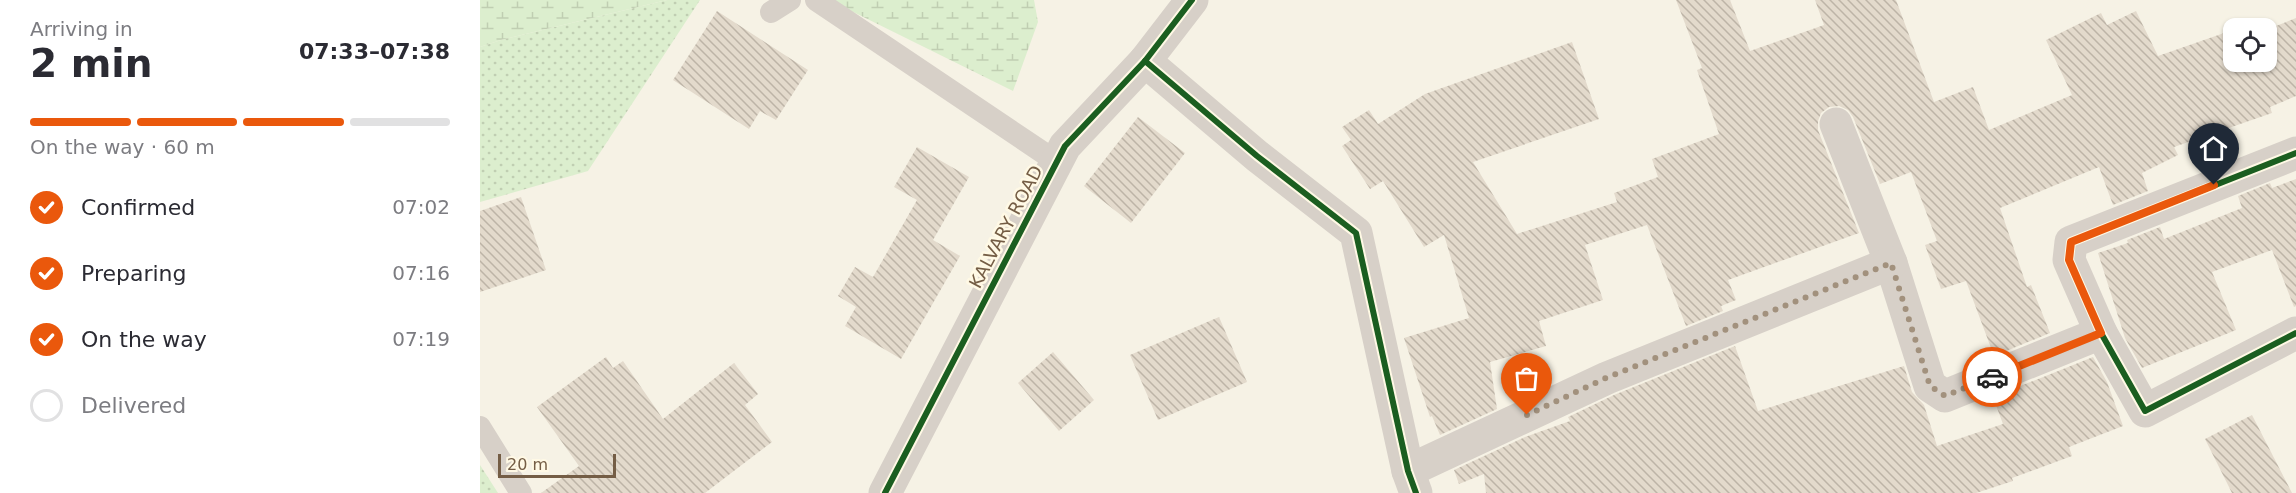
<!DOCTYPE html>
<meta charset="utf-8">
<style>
:root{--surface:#fff;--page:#f7f7f7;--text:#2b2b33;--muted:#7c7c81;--line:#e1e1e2;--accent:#ea580c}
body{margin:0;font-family:"DejaVu Sans",sans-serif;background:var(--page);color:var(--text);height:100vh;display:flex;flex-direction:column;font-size:22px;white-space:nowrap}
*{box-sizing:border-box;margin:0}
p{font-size:20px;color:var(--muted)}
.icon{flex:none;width:33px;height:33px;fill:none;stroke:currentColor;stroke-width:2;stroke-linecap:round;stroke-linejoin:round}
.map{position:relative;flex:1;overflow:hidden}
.panel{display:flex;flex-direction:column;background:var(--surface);width:480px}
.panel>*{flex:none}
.tools{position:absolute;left:1743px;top:18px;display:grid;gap:12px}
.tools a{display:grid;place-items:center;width:54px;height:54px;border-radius:12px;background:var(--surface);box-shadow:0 2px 4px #0004;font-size:30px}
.scale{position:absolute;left:18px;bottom:15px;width:118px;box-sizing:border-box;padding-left:6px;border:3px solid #745d45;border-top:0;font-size:16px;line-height:21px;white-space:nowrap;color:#745d45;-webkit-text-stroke:4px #fff9e5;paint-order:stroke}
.pin{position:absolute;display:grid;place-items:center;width:51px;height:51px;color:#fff;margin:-62px -26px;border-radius:50% 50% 50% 0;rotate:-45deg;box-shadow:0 0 6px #0007}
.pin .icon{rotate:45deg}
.courier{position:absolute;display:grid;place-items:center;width:60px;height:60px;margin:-30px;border:4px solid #ea580c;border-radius:50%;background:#fff;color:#222;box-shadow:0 2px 8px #0007}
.summary em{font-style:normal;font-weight:600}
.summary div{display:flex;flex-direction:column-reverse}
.summary{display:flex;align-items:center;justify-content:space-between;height:102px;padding:0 30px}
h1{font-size:39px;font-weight:600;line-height:45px}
.bar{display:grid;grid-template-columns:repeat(4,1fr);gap:9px 6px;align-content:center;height:72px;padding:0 30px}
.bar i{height:8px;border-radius:4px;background:var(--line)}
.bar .selected{background:var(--accent)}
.bar p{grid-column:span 4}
ol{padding:0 30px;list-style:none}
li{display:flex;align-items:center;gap:18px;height:66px}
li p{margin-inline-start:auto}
li .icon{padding:6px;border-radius:50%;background:var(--accent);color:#fff;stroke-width:4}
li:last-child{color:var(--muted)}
li i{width:33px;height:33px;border:3px solid var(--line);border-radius:50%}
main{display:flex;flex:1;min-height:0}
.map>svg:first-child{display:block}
</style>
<main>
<section class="panel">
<div class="summary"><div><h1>2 min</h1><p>Arriving in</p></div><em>07:33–07:38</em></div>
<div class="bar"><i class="selected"></i><i class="selected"></i><i class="selected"></i><i></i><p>On the way · 60 m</p></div>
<ol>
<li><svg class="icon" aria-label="check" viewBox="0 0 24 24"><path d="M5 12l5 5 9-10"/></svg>Confirmed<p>07:02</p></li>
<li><svg class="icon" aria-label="check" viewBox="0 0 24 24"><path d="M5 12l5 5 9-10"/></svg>Preparing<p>07:16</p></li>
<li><svg class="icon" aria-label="check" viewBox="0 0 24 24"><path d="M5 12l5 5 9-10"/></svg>On the way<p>07:19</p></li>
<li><i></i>Delivered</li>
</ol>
</section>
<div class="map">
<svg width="1816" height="493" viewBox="0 0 1816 493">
<defs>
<pattern id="grass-dots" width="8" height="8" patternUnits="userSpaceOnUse" patternTransform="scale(1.5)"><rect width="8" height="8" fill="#dceece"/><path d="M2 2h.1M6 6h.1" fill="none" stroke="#c0ceb2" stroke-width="1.8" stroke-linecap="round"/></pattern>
<pattern id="wetland-marsh" width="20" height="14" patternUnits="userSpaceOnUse" patternTransform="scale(1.5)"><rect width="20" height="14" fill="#dceece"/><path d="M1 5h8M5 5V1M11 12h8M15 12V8" fill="none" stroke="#c0ceb2"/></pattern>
<pattern id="building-back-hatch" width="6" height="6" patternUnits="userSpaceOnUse" patternTransform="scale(1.5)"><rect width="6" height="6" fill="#e3dacc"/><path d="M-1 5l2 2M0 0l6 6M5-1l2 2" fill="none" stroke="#bdb4a7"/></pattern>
</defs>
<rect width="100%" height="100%" fill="#f6f2e5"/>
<!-- grass -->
<g fill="url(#grass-dots)">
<polygon points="187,0 220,0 108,171 0,202 0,47 21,40"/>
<polygon points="0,465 18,493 0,493"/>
</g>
<!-- wetland -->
<g fill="url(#wetland-marsh)">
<polygon points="0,0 187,0 21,40 0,47"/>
<polygon points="349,0 554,0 558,22 533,91"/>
</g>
<!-- building -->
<g fill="url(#building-back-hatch)">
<polygon points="1196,0 1250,0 1270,51 1344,25 1335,0 1416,0 1454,102 1493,87 1509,130 1592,95 1566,40 1621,13 1627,25 1656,11 1678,56 1747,32 1751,43 1754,42 1754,62 1786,62 1786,30 1816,18 1816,96 1790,107 1792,113 1694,147 1698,155 1662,173 1668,191 1633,205 1619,167 1520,208 1547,287 1551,285 1570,333 1514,356 1486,281 1461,289 1445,245 1457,241 1431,172 1400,184 1373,117 1368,110 1359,106 1349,107 1341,113 1338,121 1338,130 1379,233 1248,280 1256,300 1241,306 1243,311 1206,326 1167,225 1105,245 1123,300 1059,321 1066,346 1010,362 1017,409 960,435 952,416 950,417 924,338 989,318 964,235 944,247 903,181 890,189 862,146 871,140 862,127 889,110 898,124 945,94 1092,42 1119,119 993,162 1037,234 1137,202 1134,193 1178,177 1172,159 1239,134 1217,70 1222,68"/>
<polygon points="237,11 328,70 296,120 280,111 269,129 193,80"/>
<polygon points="658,117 705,153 651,223 604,186"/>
<polygon points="437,147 489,177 453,240 480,256 421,359 365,326 376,307 358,296 375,267 393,277 437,200 414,187"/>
<polygon points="1816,179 1816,306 1814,307 1792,250 1732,272 1756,330 1662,368 1645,338 1618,253 1648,243 1647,240 1680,227 1684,239 1762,208 1758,196 1790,183 1792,188"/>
<polygon points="41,197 66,270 0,292 0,211"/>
<polygon points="739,317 767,382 678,420 650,355"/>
<polygon points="1255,346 1278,411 1424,366 1432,392 1444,405 1457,446 1523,424 1513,397 1613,357 1627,382 1643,426 1589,447 1592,456 1532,478 1533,481 1496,493 1006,493 1004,474 979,484 974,470 1045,437 1090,421 1088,417 1134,395"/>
<polygon points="573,352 614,400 579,431 538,383"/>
<polygon points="126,357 133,368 143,361 183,419 254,363 278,394 265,405 292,442 225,493 61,493 99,466 57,407"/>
<polygon points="1772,415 1812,493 1752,493 1725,439"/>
</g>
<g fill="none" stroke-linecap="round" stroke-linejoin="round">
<!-- service -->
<g stroke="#d7d0c8" stroke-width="22">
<polyline points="336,0 577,162"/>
<polyline points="291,12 310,0"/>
<polyline points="0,427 41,493"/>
</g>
<!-- minor -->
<g stroke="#d7d0c8" stroke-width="33">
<polyline points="665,61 777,156 876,233 928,471 936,493"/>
<polyline points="1356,124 1411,263 1450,386 1465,396 1621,333"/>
<polyline points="1816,153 1591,242 1589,260 1621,333 1665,411 1816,333"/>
<polyline points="928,471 1127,378 1411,263"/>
<polyline points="405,493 585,146 665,61 712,0"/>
</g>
<!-- cycleway casing -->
<g stroke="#fff9e5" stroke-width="10">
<g id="cycleway">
<polyline points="665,61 777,156 876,233 928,471 936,493"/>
<polyline points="1816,153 1591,242 1589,260 1621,333 1665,411 1816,333"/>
<polyline points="405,493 585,146 665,61 712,0"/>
</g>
</g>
<!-- cycleway -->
<use href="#cycleway" stroke="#1b5e20" stroke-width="6"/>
</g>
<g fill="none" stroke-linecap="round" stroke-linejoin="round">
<!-- done -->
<polyline stroke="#a2917d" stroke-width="6" stroke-dasharray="0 10.8" points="1047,415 1126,378 1411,263 1450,386 1465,396 1512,377"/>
<!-- route -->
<polyline stroke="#ea580c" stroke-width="8" points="1512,377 1621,333 1589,260 1591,242 1734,185"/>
</g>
<g text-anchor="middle" stroke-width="5" stroke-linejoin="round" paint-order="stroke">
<!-- street labels -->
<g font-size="18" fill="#745d45" stroke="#fff9e5">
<text transform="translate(526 227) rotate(-62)" y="6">KALVARY ROAD</text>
</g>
</g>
</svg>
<div class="tools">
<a><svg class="icon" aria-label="locate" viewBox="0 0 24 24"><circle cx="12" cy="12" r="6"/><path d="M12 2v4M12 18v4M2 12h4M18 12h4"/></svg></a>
</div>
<div class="scale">20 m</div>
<div class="pin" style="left:1047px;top:415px;background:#ea580c"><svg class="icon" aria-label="bag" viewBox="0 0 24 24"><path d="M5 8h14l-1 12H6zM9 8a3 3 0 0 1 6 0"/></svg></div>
<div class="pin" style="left:1734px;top:185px;background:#1f2937"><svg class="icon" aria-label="home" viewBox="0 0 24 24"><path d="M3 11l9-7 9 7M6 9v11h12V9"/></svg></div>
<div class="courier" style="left:1512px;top:377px"><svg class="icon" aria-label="car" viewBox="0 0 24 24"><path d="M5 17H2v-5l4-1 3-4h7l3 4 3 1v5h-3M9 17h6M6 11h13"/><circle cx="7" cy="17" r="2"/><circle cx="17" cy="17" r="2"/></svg></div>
</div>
</main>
